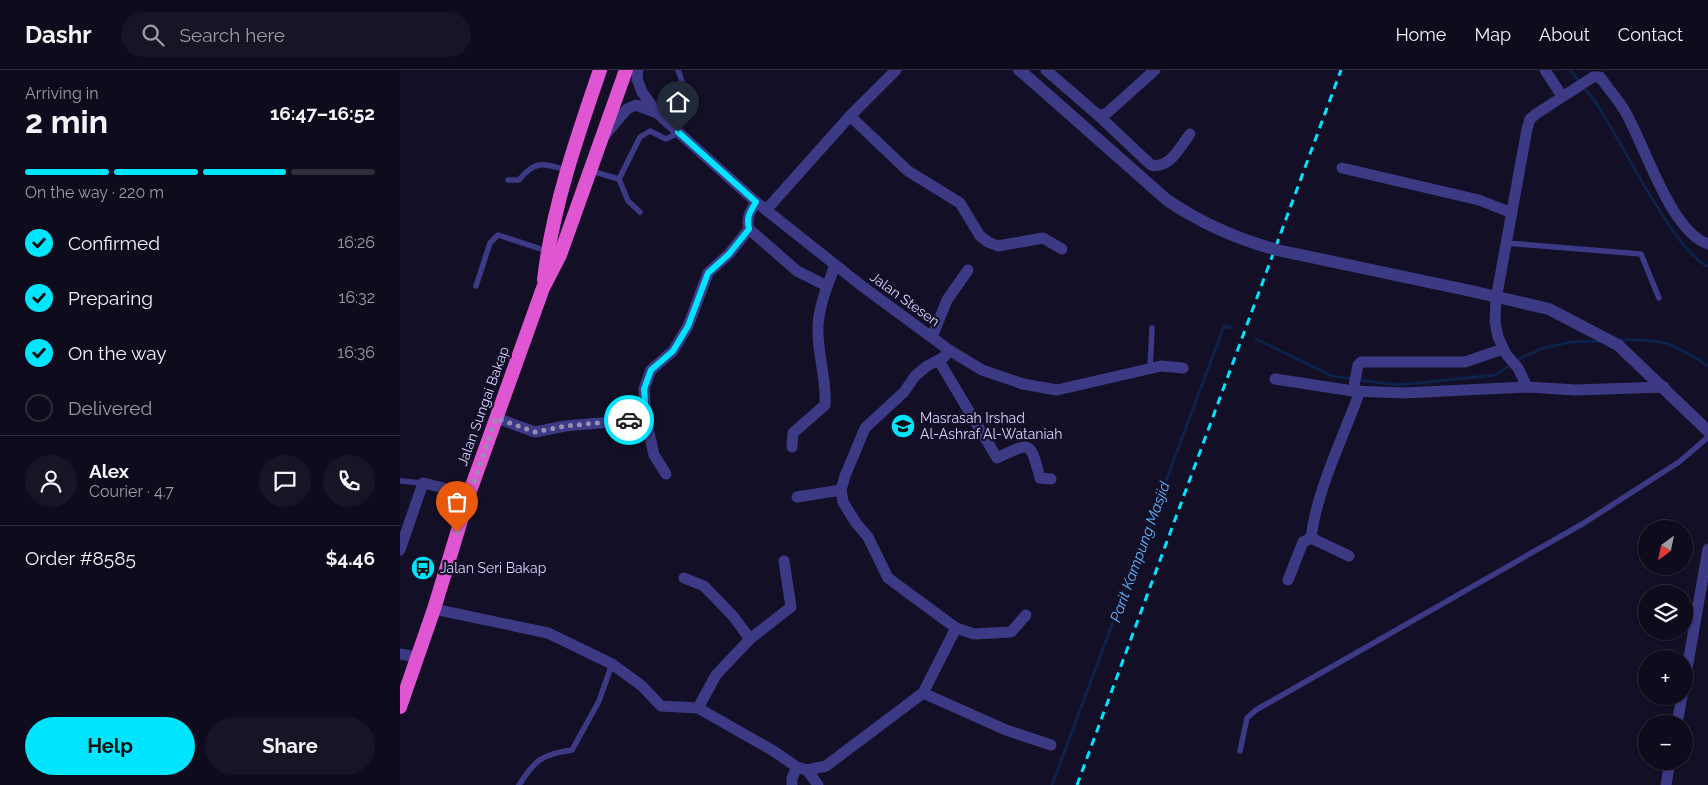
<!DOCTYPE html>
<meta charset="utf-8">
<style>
:root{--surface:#0e0b1c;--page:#171425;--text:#f1f3f6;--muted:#9b9ba3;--line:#2e2b3b;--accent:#00e5ff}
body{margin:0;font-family:Raleway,sans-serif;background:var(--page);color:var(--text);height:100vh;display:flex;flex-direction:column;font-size:19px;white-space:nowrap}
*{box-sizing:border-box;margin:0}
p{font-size:16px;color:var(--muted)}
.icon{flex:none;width:28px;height:28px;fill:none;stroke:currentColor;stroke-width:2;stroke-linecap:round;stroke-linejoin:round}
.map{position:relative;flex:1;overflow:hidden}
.drawer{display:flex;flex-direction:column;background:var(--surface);width:400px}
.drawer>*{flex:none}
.needle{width:32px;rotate:213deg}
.controls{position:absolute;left:1238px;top:450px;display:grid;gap:10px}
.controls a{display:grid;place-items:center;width:55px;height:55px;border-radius:50%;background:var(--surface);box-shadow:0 1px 4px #0004,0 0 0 1px var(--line);font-size:25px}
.pin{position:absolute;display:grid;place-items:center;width:42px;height:42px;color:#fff;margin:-51px -21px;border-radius:50% 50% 50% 0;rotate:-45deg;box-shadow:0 0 5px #0007}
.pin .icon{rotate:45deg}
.courier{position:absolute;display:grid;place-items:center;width:50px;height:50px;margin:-25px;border:4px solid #00e5ff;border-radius:50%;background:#fff;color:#222;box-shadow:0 1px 6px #0007}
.summary em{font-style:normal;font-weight:700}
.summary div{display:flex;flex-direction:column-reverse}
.summary{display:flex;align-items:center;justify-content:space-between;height:85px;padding:0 25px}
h1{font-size:32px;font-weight:700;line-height:38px}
.bar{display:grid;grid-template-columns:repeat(4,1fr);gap:8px 5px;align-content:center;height:60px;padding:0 25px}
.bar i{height:6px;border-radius:4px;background:var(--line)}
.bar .current{background:var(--accent)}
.bar p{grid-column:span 4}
.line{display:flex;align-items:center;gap:12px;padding:0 25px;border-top:1px solid var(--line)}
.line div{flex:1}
.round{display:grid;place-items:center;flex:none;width:52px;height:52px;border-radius:26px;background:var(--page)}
ol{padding:0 25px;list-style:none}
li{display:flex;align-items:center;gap:15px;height:55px}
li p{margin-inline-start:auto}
li .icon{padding:5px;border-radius:50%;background:var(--accent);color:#111;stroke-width:4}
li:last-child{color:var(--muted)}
li i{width:28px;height:28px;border:2px solid var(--line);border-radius:50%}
.button{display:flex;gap:10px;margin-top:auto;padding:10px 25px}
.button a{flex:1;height:58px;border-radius:30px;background:var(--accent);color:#111;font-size:20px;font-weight:700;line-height:58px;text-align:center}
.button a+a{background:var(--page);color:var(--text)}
header{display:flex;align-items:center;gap:30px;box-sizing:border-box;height:70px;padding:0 25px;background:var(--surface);border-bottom:1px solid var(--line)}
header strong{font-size:24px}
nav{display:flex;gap:28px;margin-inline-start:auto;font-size:18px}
.search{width:350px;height:45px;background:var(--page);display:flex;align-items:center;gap:12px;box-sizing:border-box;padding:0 18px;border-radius:28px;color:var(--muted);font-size:19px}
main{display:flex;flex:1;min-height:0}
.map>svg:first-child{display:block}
</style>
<header>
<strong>Dashr</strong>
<div class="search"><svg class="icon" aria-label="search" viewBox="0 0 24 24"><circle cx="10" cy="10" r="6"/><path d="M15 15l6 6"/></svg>Search here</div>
<nav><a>Home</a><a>Map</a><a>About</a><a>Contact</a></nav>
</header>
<main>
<section class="drawer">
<div class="summary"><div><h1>2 min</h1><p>Arriving in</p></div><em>16:47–16:52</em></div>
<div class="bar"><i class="current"></i><i class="current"></i><i class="current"></i><i></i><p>On the way · 220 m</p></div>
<ol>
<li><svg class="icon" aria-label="check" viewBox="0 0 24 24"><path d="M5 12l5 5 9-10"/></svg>Confirmed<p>16:26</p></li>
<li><svg class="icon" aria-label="check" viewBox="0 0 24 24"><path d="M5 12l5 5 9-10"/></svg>Preparing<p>16:32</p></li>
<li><svg class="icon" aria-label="check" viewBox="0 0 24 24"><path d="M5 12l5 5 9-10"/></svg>On the way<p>16:36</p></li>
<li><i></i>Delivered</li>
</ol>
<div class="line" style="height:90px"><a class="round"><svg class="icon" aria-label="person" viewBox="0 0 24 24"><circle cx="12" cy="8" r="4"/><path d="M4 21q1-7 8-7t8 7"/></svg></a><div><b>Alex</b><p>Courier · 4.7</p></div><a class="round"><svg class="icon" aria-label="chat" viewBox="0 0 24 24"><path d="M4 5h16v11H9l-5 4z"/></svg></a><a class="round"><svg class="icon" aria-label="phone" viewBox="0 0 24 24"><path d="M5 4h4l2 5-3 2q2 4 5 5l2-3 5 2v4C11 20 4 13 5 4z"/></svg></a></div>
<div class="line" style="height:65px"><div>Order #8585</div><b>$4.46</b></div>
<div class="button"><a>Help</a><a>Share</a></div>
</section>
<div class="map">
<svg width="1308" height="715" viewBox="0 0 1308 715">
<rect width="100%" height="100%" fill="#130f26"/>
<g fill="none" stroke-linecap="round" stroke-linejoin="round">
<!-- stream -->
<g stroke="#0c2248" stroke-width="3">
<path d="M1170,0C1179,11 1188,22 1196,33C1218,65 1276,185 1308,196"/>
<polyline points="856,269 932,306 952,309"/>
<path d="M1217,270C1259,268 1272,272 1308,296"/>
<polyline points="958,310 998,315 1095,305 1123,287 1144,278 1171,272 1201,271"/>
<polyline points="652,715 824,256 832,258"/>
</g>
<!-- service -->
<g stroke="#3d3a85" stroke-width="5.5">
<polyline points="257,43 282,11 278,0"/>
<polyline points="191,101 219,109 228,131 240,142"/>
<polyline points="219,109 240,67 250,61 266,69 278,63"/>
<path d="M108,110H119C135,90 143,93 166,100"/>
<polyline points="1106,173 1241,184 1259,228"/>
<polyline points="76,216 90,173 98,165 147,181"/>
<polyline points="750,299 752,258"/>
<polyline points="0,411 23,413"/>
<polyline points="840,681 847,648 856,640 1184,453 1279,392 1308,367"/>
<path d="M119,715C135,690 142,684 172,680L199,631L212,594"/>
</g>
<!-- minor -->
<g stroke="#3d3a85" stroke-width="11">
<polyline points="238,0 237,9 242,22 257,43 356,132 462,216 549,280 582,300 623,314 657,320 761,296 783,298"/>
<polyline points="646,0 699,46 707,43 755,0"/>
<polyline points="1145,0 1162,26"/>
<polyline points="450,46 508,101 560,133 580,166 588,172 598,176 643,168 662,179"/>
<path d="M699,46L751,95C770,99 780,77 790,64"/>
<polyline points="205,65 227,39 236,35 257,43"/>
<polyline points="942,98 1079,130 1112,143"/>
<path d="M356,132C350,142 346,148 349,159L397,201L427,216"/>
<polyline points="366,140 450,46 496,0"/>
<polyline points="532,267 547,230 568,200"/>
<polyline points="549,280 544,287 527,296 515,306 504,322 465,358 445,406 441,420 443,432 456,453 468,467 488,508 556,558 574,564 611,562 626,545"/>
<path d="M539,291L597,388C632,371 630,371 640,408L651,409"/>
<polyline points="875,309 953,321 1004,323 1127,317 1176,320 1264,317"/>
<path d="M1127,317L1118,298L1106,284L1098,267L1095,252L1096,229L1127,59L1130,49L1136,44L1193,7H1200C1207,17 1216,27 1223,38C1244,71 1269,161 1308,174"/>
<polyline points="953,321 958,295 961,292 1065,292 1103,279"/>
<polyline points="96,348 135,362 165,356 246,349"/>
<path d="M392,377L393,363L425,335C427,309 417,284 418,258C418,238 428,214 435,195"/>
<polyline points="266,404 254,385 246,349 244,319 251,300 273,281 288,256 308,203 329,184 349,159"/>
<polyline points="397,427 441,420"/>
<polyline points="0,480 23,413 69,424"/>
<path d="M949,486L911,468C917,419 943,368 960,321"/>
<polyline points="284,508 304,516 333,546 350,569"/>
<polyline points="888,510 903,472 911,468"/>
<polyline points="34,539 148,563 212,594 242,616 261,636 298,638 372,680 397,697 407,700 418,715"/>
<polyline points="0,584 16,587"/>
<polyline points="1284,616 1308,479"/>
<polyline points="523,623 606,660 651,675"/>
<polyline points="298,638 316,605 350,569 391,537 384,491"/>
<polyline points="1277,654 1282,626"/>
<polyline points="407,700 426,696 523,623 556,558"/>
<polyline points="392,715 392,708 397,697"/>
<polyline points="1266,715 1270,691"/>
</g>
<!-- tertiary -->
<g stroke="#3d3a85" stroke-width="12">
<polyline points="619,0 631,10"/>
<polyline points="1218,275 1308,361"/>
</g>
<!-- trunk -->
<g stroke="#e055d1" stroke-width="14">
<path d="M144,210C152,139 177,67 200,0"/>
<polyline points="0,637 34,539 69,424 143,218 160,185 226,0"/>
</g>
<!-- rail -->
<polyline stroke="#00e5ff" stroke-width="3" stroke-dasharray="8 6" stroke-linecap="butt" points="677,715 941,0"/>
<!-- tertiary-bridge -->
<path stroke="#3d3a85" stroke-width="12" d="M631,10L767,130C802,154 837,169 877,180L1071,221L1149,239L1218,275"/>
</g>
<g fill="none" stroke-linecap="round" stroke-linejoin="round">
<!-- done -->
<polyline stroke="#948fb3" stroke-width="5" stroke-dasharray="0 9" points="57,462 96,348 135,362 165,356 229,350"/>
<!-- route -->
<path stroke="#00e5ff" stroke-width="6" d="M229,350L246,348L244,319L251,300L273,281L288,256L308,203L329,184L349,159C346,147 350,142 356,132L278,62"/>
</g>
<!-- icons -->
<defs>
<g id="school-disc" transform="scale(1.25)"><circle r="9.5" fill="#00e5ff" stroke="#130f26"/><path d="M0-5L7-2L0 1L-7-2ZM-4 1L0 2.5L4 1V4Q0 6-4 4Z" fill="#111"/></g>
<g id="bus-disc" transform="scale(1.25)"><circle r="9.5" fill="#00e5ff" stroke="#130f26"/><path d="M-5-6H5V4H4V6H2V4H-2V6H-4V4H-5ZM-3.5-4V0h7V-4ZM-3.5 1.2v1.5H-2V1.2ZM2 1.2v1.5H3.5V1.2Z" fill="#111"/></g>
</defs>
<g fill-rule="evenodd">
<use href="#school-disc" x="503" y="356"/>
<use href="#bus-disc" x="23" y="498"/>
</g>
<g text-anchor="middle" stroke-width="4.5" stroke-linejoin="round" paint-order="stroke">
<!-- street labels -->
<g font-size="14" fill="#d9d4ff" stroke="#130f26">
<text transform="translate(505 229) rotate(36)" y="5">Jalan Stesen</text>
<text transform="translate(83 336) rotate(-70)" y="5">Jalan Sungai Bakap</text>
</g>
<!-- poi labels -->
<g font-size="14" fill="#d9d4ff" stroke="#130f26" text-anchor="start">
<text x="520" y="353">Masrasah Irshad<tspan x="520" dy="16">Al-Ashraf Al-Wataniah</tspan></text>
<text x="40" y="503">Jalan Seri Bakap</text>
</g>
<!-- water labels -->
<g font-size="15" font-style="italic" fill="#62b6ff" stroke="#130f26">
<text transform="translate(740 482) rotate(-70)" y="5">Parit Kampung Masjid</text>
</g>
</g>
</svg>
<div class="controls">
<a><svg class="needle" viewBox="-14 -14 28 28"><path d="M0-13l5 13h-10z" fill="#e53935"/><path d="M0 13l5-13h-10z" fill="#9b9ba3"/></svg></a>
<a><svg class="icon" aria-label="layers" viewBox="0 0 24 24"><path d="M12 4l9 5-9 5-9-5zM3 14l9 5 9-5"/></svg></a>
<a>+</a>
<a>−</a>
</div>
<div class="pin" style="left:57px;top:462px;background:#ea580c"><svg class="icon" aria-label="bag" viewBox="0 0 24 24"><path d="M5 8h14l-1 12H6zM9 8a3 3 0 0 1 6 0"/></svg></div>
<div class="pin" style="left:278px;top:62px;background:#1f2937"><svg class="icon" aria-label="home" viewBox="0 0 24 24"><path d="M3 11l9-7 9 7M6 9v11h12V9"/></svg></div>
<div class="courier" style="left:229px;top:350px"><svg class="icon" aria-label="car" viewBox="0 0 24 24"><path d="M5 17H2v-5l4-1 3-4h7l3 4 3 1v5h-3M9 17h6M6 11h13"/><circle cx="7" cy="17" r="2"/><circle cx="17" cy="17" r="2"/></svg></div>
</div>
</main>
